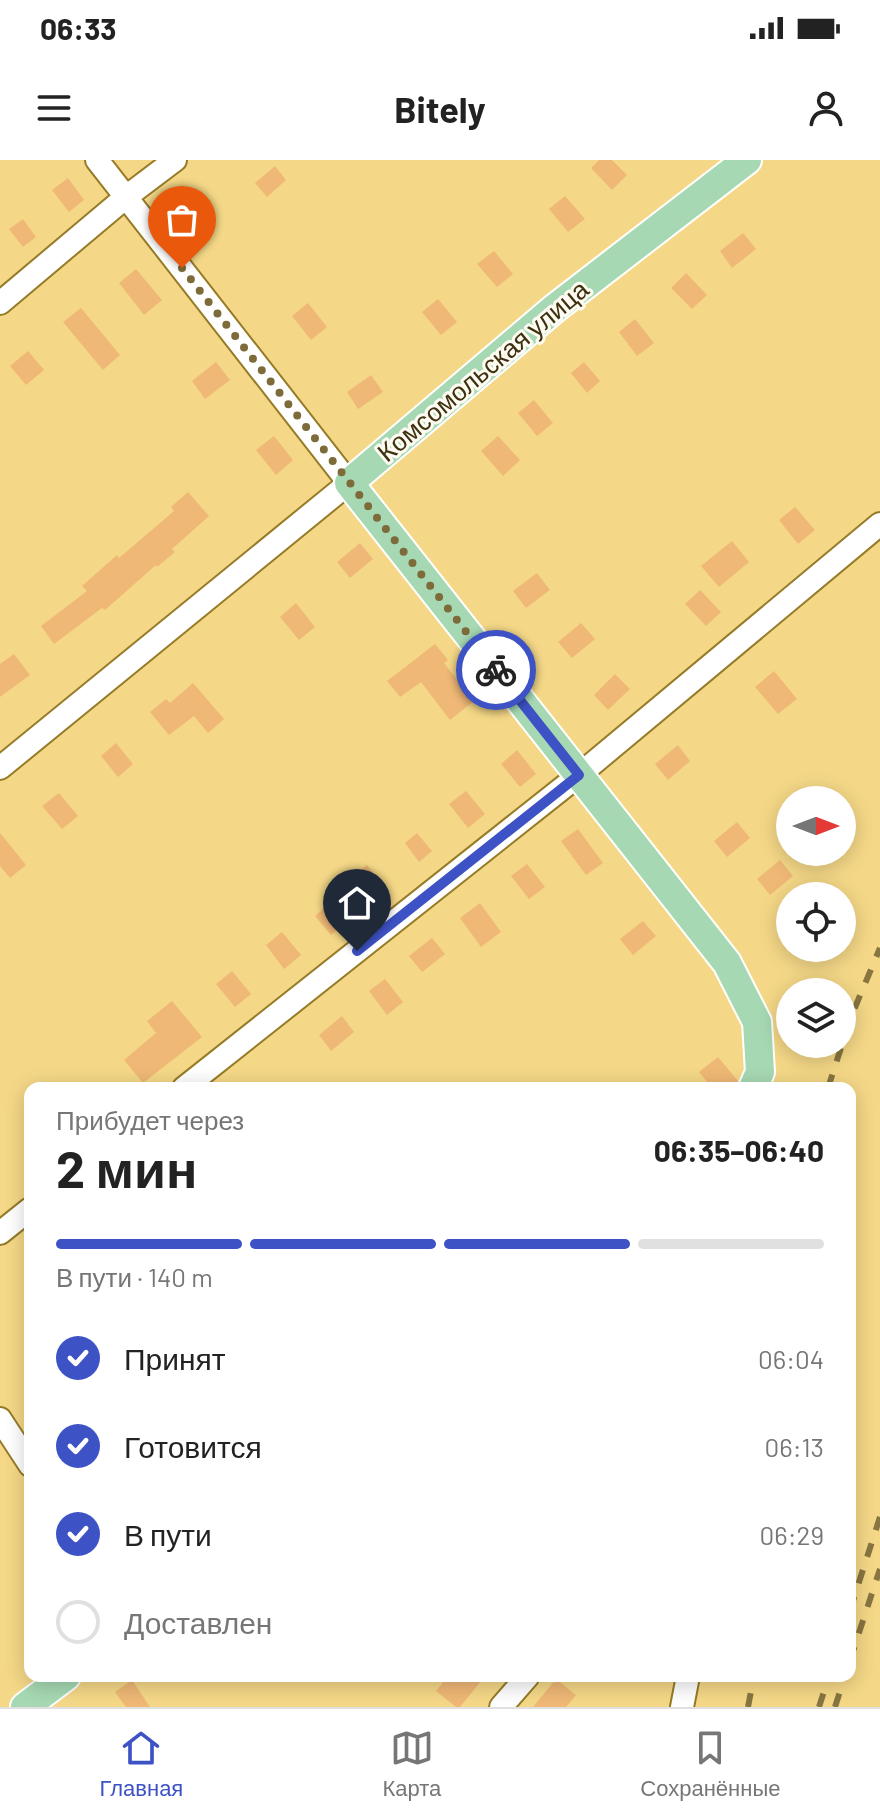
<!DOCTYPE html>
<html lang="ru">
<meta charset="utf-8">
<style>
:root{--surface:#fff;--page:#f2f2f2;--text:#222;--muted:#767676;--line:#e0e0e0;--accent:#3d52c5}
body{margin:0;font-family:Barlow,sans-serif;background:var(--page);color:var(--text);height:100vh;display:flex;flex-direction:column;font-size:30px;white-space:nowrap}
*{box-sizing:border-box;margin:0}
p{font-size:26px;color:var(--muted)}
.icon{flex:none;width:44px;height:44px;fill:none;stroke:currentColor;stroke-width:2;stroke-linecap:round;stroke-linejoin:round}
.map{position:relative;flex:1;overflow:hidden}
.sheet{position:absolute;left:24px;top:922px;width:832px;height:600px;display:flex;flex-direction:column;background:var(--surface);border-radius:16px;box-shadow:0 4px 20px #0003}
.sheet>*{flex:none}
.needle{width:52px;rotate:90deg}
.controls{position:absolute;left:776px;top:626px;display:grid;gap:16px}
.controls a{display:grid;place-items:center;width:80px;height:80px;border-radius:50%;background:var(--surface);box-shadow:0 4px 20px #0003;font-size:40px}
.pin{position:absolute;display:grid;place-items:center;width:68px;height:68px;color:#fff;margin:-82px -34px;border-radius:50% 50% 50% 0;rotate:-45deg;box-shadow:0 0 8px #0007}
.pin .icon{rotate:45deg}
.courier{position:absolute;display:grid;place-items:center;width:80px;height:80px;margin:-40px;border:6px solid #3d52c5;border-radius:50%;background:#fff;color:#222;box-shadow:0 2px 10px #0007}
.overview em{font-style:normal;font-weight:700}
.overview div{display:flex;flex-direction:column-reverse}
.overview{display:flex;align-items:center;justify-content:space-between;height:136px;padding:0 32px}
h1{font-size:52px;font-weight:700;line-height:60px}
.bar{display:grid;grid-template-columns:repeat(4,1fr);gap:12px 8px;align-content:center;height:96px;padding:0 32px}
.bar i{height:10px;border-radius:6px;background:var(--line)}
.bar .current{background:var(--accent)}
.bar p{grid-column:span 4}
ol{padding:0 32px;list-style:none}
li{display:flex;align-items:center;gap:24px;height:88px}
li p{margin-inline-start:auto}
li .icon{padding:8px;border-radius:50%;background:var(--accent);color:#fff;stroke-width:4}
li:last-child{color:var(--muted)}
li i{width:44px;height:44px;border:4px solid var(--line);border-radius:50%}
.status{display:flex;justify-content:space-between;align-items:center;height:56px;padding:0 40px;background:var(--surface);direction:ltr}
.status svg{height:22px;fill:currentColor}
header{display:flex;justify-content:space-between;align-items:center;height:104px;padding:0 32px;background:var(--surface);font-size:36px;font-weight:700}
.menu{display:flex;justify-content:space-around;align-items:center;height:112px;border-top:2px solid var(--line);background:var(--surface);font-size:22px;color:var(--muted)}
.menu a{display:grid;justify-items:center;gap:4px}
.menu .current{color:var(--accent)}
.map>svg:first-child{display:block}
</style>
<div class="status"><b>06:33</b><svg viewBox="0 0 49 12"><path d="M0 12V9h3v3zM5 12V6h3v6zM10 12V3h3v9zM15 12V0h3v12zM26 1h20v11H26zM47 4h2v5h-2z"/></svg></div>
<header><svg class="icon" aria-label="menu" viewBox="0 0 24 24"><path d="M4 6h16M4 12h16M4 18h16"/></svg>Bitely<svg class="icon" aria-label="person" viewBox="0 0 24 24"><circle cx="12" cy="8" r="4"/><path d="M4 21q1-7 8-7t8 7"/></svg></header>
<div class="map">
<svg width="880" height="1547" viewBox="0 0 880 1547">
<rect width="100%" height="100%" fill="#f5d887"/>
<!-- building -->
<g fill="#efb876">
<polygon points="599,0 612,0 627,15 612,30 591,8"/>
<polygon points="275,6 286,20 267,37 255,23"/>
<polygon points="68,18 84,40 69,52 52,30"/>
<polygon points="565,36 585,59 568,72 549,49"/>
<polygon points="23,59 36,77 23,87 9,69"/>
<polygon points="743,73 756,89 732,108 720,91"/>
<polygon points="494,91 513,114 497,127 477,104"/>
<polygon points="136,109 162,140 144,155 119,123"/>
<polygon points="686,113 707,135 692,149 671,128"/>
<polygon points="438,139 457,162 441,175 422,152"/>
<polygon points="308,143 327,167 311,180 292,156"/>
<polygon points="81,148 120,195 103,210 63,162"/>
<polygon points="635,159 654,183 637,196 619,172"/>
<polygon points="28,191 44,210 26,225 10,206"/>
<polygon points="216,202 230,220 205,239 192,221"/>
<polygon points="584,202 600,221 587,233 571,213"/>
<polygon points="371,215 383,232 358,249 347,232"/>
<polygon points="534,240 553,263 537,276 518,253"/>
<polygon points="274,276 293,300 276,315 256,290"/>
<polygon points="498,276 520,300 503,316 481,291"/>
<polygon points="188,332 209,356 172,389 175,392 157,407 156,405 105,450 102,448 54,484 41,466 87,431 82,426 117,395 119,398 174,351 171,347"/>
<polygon points="795,347 815,370 798,384 779,360"/>
<polygon points="732,381 749,402 719,427 701,406"/>
<polygon points="360,383 373,399 350,418 337,402"/>
<polygon points="537,413 550,430 526,448 513,431"/>
<polygon points="700,430 721,452 706,466 685,444"/>
<polygon points="296,443 315,467 299,480 280,457"/>
<polygon points="581,463 595,479 572,498 558,482"/>
<polygon points="435,484 448,500 444,503 474,541 450,560 421,522 400,537 387,521"/>
<polygon points="14,494 30,515 0,537 0,504"/>
<polygon points="774,511 797,539 778,554 755,527"/>
<polygon points="615,514 630,529 608,550 594,535"/>
<polygon points="193,523 224,559 208,573 194,556 169,575 150,552 166,539 170,543"/>
<polygon points="116,583 133,604 118,617 101,596"/>
<polygon points="678,585 690,601 668,620 655,604"/>
<polygon points="517,590 536,614 520,627 501,604"/>
<polygon points="466,631 485,654 468,668 449,644"/>
<polygon points="59,633 78,656 62,669 42,646"/>
<polygon points="737,662 750,678 727,697 714,681"/>
<polygon points="578,669 603,703 586,715 561,681"/>
<polygon points="0,673 26,705 10,718 0,706"/>
<polygon points="417,673 432,691 419,702 405,683"/>
<polygon points="780,700 793,716 770,735 757,719"/>
<polygon points="527,704 545,727 529,739 511,716"/>
<polygon points="367,705 386,729 370,742 351,718"/>
<polygon points="480,743 501,772 481,787 460,758"/>
<polygon points="328,745 344,764 331,775 315,756"/>
<polygon points="643,761 656,776 633,795 620,779"/>
<polygon points="282,772 301,795 284,809 266,785"/>
<polygon points="432,778 445,794 422,812 409,796"/>
<polygon points="232,811 251,834 235,847 216,824"/>
<polygon points="385,819 403,842 387,855 369,831"/>
<polygon points="172,841 202,877 143,923 124,900 156,873 147,861"/>
<polygon points="342,856 354,872 331,891 319,875"/>
<polygon points="718,897 738,921 736,928 712,928 699,912"/>
<polygon points="448,1516 485,1516 460,1547 456,1547 436,1531"/>
<polygon points="556,1519 576,1535 566,1547 533,1547"/>
<polygon points="132,1520 150,1547 126,1547 115,1532"/>
</g>
<g fill="none" stroke-linecap="round" stroke-linejoin="round">
<!-- minor casing -->
<g stroke="#967b27" stroke-width="26">
<g id="minor">
<polyline points="0,143 126,37 175,0"/>
<polyline points="0,608 349,323 97,0"/>
<polyline points="184,928 579,615 880,364"/>
<polyline points="0,1073 30,1049"/>
<polyline points="0,1259 30,1305"/>
<polyline points="501,1547 528,1516"/>
<polyline points="682,1547 688,1516"/>
</g>
</g>
<!-- major casing -->
<g stroke="#fff" stroke-width="32">
<g id="major">
<polyline points="747,0 555,148 349,323 727,803 757,862 760,912 753,928"/>
<polyline points="25,1547 66,1516"/>
</g>
</g>
<!-- minor -->
<use href="#minor" stroke="#fff" stroke-width="22"/>
<!-- major -->
<use href="#major" stroke="#a6d9b3" stroke-width="28"/>
<!-- rail -->
<g stroke="#887540" stroke-width="6" stroke-dasharray="14 14" stroke-linecap="butt">
<polyline points="828,928 851,857 880,788"/>
<polyline points="850,1450 880,1357"/>
<polyline points="850,1500 880,1409"/>
<polyline points="748,1547 754,1516"/>
<polyline points="819,1547 829,1516"/>
<polyline points="835,1547 845,1516"/>
</g>
</g>
<g fill="none" stroke-linecap="round" stroke-linejoin="round">
<!-- done -->
<polyline stroke="#7d6b39" stroke-width="8" stroke-dasharray="0 14.4" points="182,108 496,510"/>
<!-- route -->
<polyline stroke="#3d52c5" stroke-width="10" points="357,791 579,615 496,510"/>
</g>
<g text-anchor="middle" stroke-width="6" stroke-linejoin="round" paint-order="stroke">
<!-- street labels -->
<g font-size="26" fill="#3d310f" stroke="#fefbf3">
<text transform="translate(483 211) rotate(-40)" y="9">Комсомольская улица</text>
</g>
</g>
</svg>
<div class="controls">
<a><svg class="needle" viewBox="-14 -14 28 28"><path d="M0-13l5 13h-10z" fill="#e53935"/><path d="M0 13l5-13h-10z" fill="#767676"/></svg></a>
<a><svg class="icon" aria-label="locate" viewBox="0 0 24 24"><circle cx="12" cy="12" r="6"/><path d="M12 2v4M12 18v4M2 12h4M18 12h4"/></svg></a>
<a><svg class="icon" aria-label="layers" viewBox="0 0 24 24"><path d="M12 4l9 5-9 5-9-5zM3 14l9 5 9-5"/></svg></a>
</div>
<div class="pin" style="left:182px;top:108px;background:#ea580c"><svg class="icon" aria-label="bag" viewBox="0 0 24 24"><path d="M5 8h14l-1 12H6zM9 8a3 3 0 0 1 6 0"/></svg></div>
<div class="pin" style="left:357px;top:791px;background:#1f2937"><svg class="icon" aria-label="home" viewBox="0 0 24 24"><path d="M3 11l9-7 9 7M6 9v11h12V9"/></svg></div>
<div class="courier" style="left:496px;top:510px"><svg class="icon" aria-label="bike" viewBox="0 0 24 24"><circle cx="6" cy="16" r="4"/><circle cx="18" cy="16" r="4"/><path d="M6 16l4-8h5l3 8M10 8l3 8H6M13 5h3"/></svg></div>
<section class="sheet">
<div class="overview"><div><h1>2 мин</h1><p>Прибудет через</p></div><em>06:35–06:40</em></div>
<div class="bar"><i class="current"></i><i class="current"></i><i class="current"></i><i></i><p>В пути · 140 m</p></div>
<ol>
<li><svg class="icon" aria-label="check" viewBox="0 0 24 24"><path d="M5 12l5 5 9-10"/></svg>Принят<p>06:04</p></li>
<li><svg class="icon" aria-label="check" viewBox="0 0 24 24"><path d="M5 12l5 5 9-10"/></svg>Готовится<p>06:13</p></li>
<li><svg class="icon" aria-label="check" viewBox="0 0 24 24"><path d="M5 12l5 5 9-10"/></svg>В пути<p>06:29</p></li>
<li><i></i>Доставлен</li>
</ol>
</section>
</div>
<nav class="menu">
<a class="current"><svg class="icon" aria-label="home" viewBox="0 0 24 24"><path d="M3 11l9-7 9 7M6 9v11h12V9"/></svg>Главная</a>
<a><svg class="icon" aria-label="map" viewBox="0 0 24 24"><path d="M3 6l6-2 6 2 6-2v14l-6 2-6-2-6 2zM9 4v14M15 6v14"/></svg>Карта</a>
<a><svg class="icon" aria-label="saved" viewBox="0 0 24 24"><path d="M7 4h10v16l-5-4-5 4z"/></svg>Сохранённые</a>
</nav>
